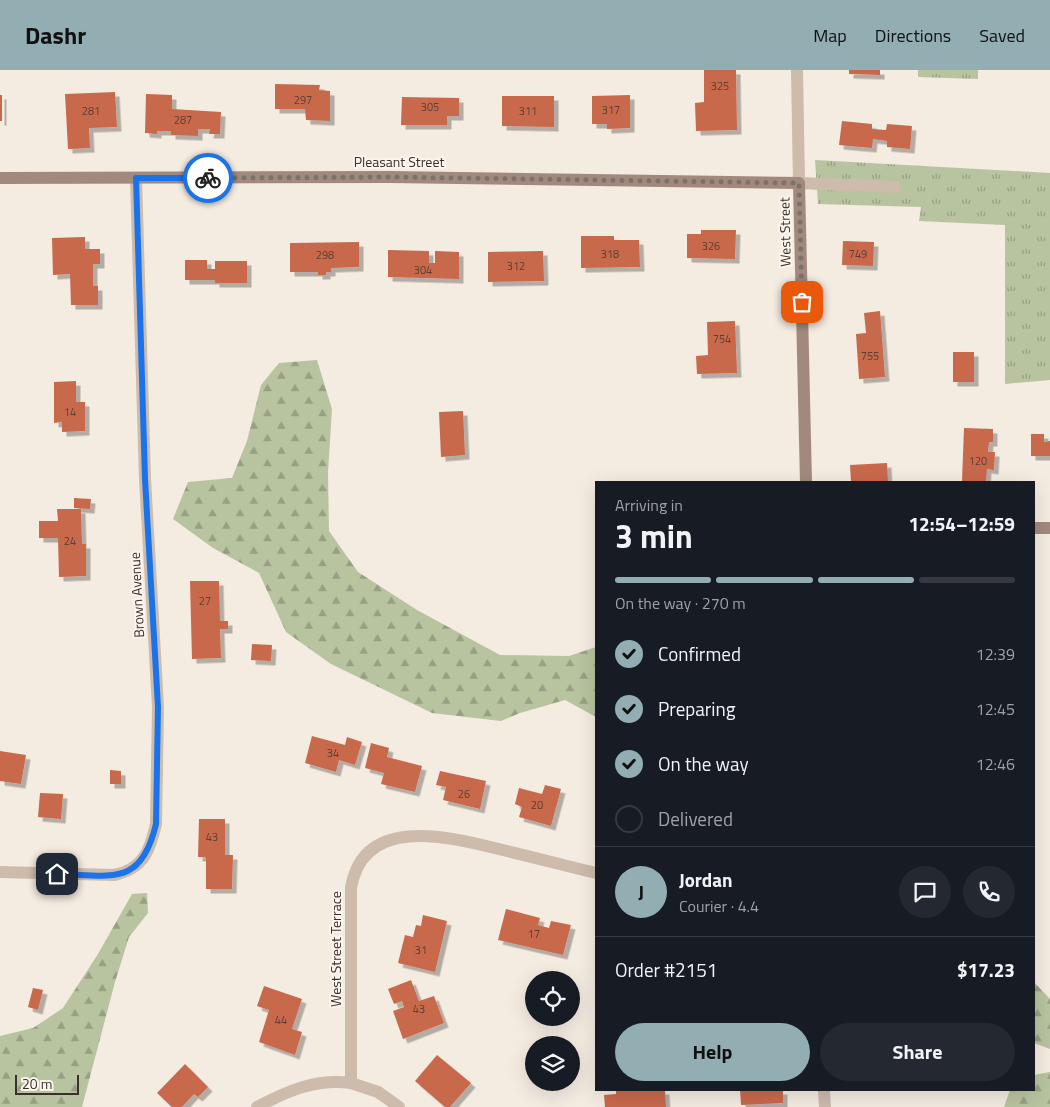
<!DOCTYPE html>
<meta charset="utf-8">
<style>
:root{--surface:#171b24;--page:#242831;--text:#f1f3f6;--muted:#9ea1a6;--line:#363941;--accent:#92aeb2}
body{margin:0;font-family:"Titillium Web",sans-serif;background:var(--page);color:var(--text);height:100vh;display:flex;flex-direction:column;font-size:19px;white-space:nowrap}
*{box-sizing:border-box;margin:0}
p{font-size:16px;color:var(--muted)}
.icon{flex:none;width:28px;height:28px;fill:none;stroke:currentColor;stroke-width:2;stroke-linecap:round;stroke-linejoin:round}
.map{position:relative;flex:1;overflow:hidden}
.sheet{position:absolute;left:595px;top:411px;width:440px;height:610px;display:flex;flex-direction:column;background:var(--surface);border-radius:0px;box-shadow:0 5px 20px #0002}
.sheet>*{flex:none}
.buttons{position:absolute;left:525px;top:901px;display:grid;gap:10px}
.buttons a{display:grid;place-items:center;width:55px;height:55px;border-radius:50%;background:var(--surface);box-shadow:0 5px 20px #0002;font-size:25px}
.scale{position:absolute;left:15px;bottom:12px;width:64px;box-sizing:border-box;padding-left:5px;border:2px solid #3b302b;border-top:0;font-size:14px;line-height:18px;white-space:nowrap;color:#3b302b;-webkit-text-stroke:4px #fbf5ee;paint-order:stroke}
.pin{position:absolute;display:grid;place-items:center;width:42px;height:42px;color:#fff;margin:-21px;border-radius:10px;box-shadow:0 2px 8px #0006}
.courier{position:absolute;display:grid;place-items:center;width:50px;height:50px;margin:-25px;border:4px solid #1a73e8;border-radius:50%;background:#fff;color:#222;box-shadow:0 1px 6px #0007}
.summary em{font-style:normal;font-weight:700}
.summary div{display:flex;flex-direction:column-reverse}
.summary{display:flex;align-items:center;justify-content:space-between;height:85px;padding:0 20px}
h1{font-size:32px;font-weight:700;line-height:38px}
.bar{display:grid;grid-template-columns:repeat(4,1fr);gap:8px 5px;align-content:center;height:60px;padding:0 20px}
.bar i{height:6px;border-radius:4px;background:var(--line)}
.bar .current{background:var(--accent)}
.bar p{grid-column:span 4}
.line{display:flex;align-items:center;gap:12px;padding:0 20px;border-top:1px solid var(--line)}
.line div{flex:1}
.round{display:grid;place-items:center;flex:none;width:52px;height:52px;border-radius:26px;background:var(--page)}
ol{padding:0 20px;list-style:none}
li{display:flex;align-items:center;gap:15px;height:55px}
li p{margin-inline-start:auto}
li .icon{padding:5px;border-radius:50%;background:var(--accent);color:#111;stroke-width:4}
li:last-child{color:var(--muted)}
li i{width:28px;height:28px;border:2px solid var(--line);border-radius:50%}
.cta{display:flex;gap:10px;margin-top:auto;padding:10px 20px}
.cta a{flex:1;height:58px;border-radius:30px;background:var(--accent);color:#111;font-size:20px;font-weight:700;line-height:58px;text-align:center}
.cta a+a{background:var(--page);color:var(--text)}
header{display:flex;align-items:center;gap:30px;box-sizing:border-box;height:70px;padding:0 25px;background:var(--accent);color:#111}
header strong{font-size:24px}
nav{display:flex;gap:28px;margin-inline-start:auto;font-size:18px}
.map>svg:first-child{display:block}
</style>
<header>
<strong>Dashr</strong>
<nav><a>Map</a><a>Directions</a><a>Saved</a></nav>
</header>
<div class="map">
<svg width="1050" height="1037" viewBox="0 0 1050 1037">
<defs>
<pattern id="forest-firs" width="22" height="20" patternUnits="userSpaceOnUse" patternTransform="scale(1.25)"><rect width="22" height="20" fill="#b8c4a0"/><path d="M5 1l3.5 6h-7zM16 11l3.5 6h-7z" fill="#97a083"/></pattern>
<pattern id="park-tufts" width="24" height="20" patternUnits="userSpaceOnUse" patternTransform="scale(1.25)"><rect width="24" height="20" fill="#b8c4a0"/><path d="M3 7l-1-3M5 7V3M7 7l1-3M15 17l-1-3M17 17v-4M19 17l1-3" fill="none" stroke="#97a083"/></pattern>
<filter id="shadow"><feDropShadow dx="4.5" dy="4.5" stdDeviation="0" flood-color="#0004"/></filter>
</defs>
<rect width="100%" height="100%" fill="#f4ebe1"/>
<!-- forest -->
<g fill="url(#forest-firs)">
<polygon points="317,290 332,339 328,402 329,461 358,502 417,540 500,585 569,586 596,577 596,647 565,630 520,643 501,651 432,643 331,594 286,562 259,503 213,478 173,449 188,412 232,408 247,371 261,315 279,293"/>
<polygon points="147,823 148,843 129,867 115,912 82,1037 0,1037 0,966 33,958 63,938 98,884 132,824"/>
<polygon points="1034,912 1050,929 1050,979 1034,973"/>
<polygon points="1050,1002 1050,1037 1004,1037 1010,1020 1034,1020 1034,1005"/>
</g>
<!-- park -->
<g fill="url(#park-tufts)">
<polygon points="918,0 978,0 978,9 918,7"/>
<polygon points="815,90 1050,103 1050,310 1005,314 1005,155 919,151 921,137 818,134"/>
</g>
<!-- building -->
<g fill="#c8694b" filter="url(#shadow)">
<polygon points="704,0 736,0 737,60 696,61 695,33 704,32"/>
<polygon points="849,0 880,0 880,5 849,4"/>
<polygon points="275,14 320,15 319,20 330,21 330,51 306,50 305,39 275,39"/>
<polygon points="115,22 117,57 89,58 90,78 68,79 65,24"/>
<polygon points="146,24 172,25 172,39 221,42 220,64 209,64 210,59 198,59 198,66 171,65 171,61 157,61 157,64 145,63"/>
<rect x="0" y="25" width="2" height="26"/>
<polygon points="630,25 630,58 607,59 607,54 592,54 592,26"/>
<polygon points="502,26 554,26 554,57 502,56"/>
<polygon points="402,27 459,28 459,46 447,46 447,55 401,55"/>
<polygon points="842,51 872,54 872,59 886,60 887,54 912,56 910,79 887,77 887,71 873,69 872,78 839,75"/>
<polygon points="701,160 736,160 735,189 687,188 687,164 701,164"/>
<polygon points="581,166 614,166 614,170 639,170 640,197 581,198"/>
<polygon points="85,167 85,179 100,179 100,194 93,194 93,216 98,216 98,235 71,235 70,204 53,205 52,168"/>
<polygon points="843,171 874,172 873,196 842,195"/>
<polygon points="359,172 359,197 331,198 331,202 326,202 326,205 318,205 318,202 290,202 290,173"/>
<polygon points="388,180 429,181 429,193 435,193 435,181 459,182 459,209 388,207"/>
<polygon points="543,181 544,211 488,212 488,182"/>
<polygon points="185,190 207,190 207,199 215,199 215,191 247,191 247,213 215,213 215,210 185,210"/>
<polygon points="880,241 885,307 859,309 856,264 866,263 864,243"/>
<polygon points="735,251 737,303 697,304 696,286 708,285 707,252"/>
<rect x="953" y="282" width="21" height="30"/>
<polygon points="76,311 76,332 85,332 85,361 62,362 62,352 54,353 54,312"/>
<polygon points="463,341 465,385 441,387 439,342"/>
<polygon points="964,358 993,359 993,372 989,372 988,382 995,382 994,400 987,399 986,412 962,411"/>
<polygon points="1031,364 1044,364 1044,372 1050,371 1050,386 1031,386"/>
<polygon points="887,393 888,412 851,412 850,395"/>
<polygon points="74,428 91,429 90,439 74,438"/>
<polygon points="57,439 81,439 82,474 86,474 86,506 59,507 58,468 39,468 39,451 58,451"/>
<polygon points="190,511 219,511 220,551 228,551 228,559 220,559 221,588 192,589"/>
<polygon points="252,574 272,575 271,591 251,590"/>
<polygon points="312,666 345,675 347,667 362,672 355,695 339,690 336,702 305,693"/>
<polygon points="371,673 389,678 387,687 422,696 415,722 381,714 384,703 365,698"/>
<polygon points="0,681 26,685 21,714 0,711"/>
<polygon points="110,700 121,701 121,714 110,714"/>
<polygon points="440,701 486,711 480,739 443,730 446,717 436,715"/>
<polygon points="545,715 561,719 551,756 519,747 522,737 515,734 519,718 542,724"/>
<polygon points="40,723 63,724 61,749 38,747"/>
<polygon points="199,749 225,749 225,785 233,785 232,819 206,819 206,787 198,787"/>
<polygon points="506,839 540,848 538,855 549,858 551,851 571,855 563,885 498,870"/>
<polygon points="423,845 447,851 435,902 398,893 405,865 413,867 416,855 421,856"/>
<polygon points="411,910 419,931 434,926 444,953 403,969 393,941 404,937 402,931 394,934 388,919"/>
<polygon points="264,916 302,929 292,959 302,962 295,985 259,972 269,940 257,936"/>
<polygon points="33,918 43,920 38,940 28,937"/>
<polygon points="437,985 471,1013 450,1037 445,1037 415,1011"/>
<polygon points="185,994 208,1017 198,1027 194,1024 182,1037 172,1037 157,1023"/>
<polygon points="616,1020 665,1020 666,1037 605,1037 604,1025 616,1024"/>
<polygon points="740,1020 783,1020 783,1033 741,1035"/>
</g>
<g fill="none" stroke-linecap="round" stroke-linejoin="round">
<!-- lane -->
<polyline stroke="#cdbbac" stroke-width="12" points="799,113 895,117"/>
<!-- street -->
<g stroke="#cdbbac" stroke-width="12">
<polyline points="797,0 799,113"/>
<path d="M0,802L114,805C143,799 150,781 156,754L158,637L145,409L136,109"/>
<polyline points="824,1020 825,1037"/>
<path d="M257,1037C287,1021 317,1008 351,1013"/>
<path d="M399,1037L378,1022L351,1013V818C364,741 456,769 507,781C537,788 566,796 596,803"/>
</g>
<!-- secondary -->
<g stroke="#a18a7d" stroke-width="12">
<polyline points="0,108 390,107 799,113 806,412"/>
<polyline points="1034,458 1050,458"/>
</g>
</g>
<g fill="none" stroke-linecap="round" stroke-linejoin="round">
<!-- done -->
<polyline stroke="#7c716b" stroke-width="5" stroke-dasharray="0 9" points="208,108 390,107 799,113 802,232"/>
<!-- route -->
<path stroke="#1a73e8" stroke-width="6" d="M57,804C111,805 141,818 156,754L158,637L145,409L136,108H208"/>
</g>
<g text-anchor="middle" stroke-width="4" stroke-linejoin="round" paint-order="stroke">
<!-- number labels -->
<g font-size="11" fill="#5e3e33">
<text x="720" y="20">325</text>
<text x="303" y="34">297</text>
<text x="430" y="41">305</text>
<text x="611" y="44">317</text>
<text x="91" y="45">281</text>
<text x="528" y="45">311</text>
<text x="183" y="54">287</text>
<text x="711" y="180">326</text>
<text x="610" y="188">318</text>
<text x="858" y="188">749</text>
<text x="325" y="189">298</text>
<text x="516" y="200">312</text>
<text x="423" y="204">304</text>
<text x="722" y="273">754</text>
<text x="870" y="290">755</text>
<text x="70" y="346">14</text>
<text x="978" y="395">120</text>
<text x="70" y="475">24</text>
<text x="205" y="535">27</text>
<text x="333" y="687">34</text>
<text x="464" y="728">26</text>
<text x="537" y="739">20</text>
<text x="212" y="771">43</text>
<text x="534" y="868">17</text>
<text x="421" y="884">31</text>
<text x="419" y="943">43</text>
<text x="281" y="954">44</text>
</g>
<!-- street labels -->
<g font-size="14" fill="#3b302b" stroke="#fbf5ee">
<text x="399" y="97">Pleasant Street</text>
<text transform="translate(785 162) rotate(-91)" y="5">West Street</text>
<text transform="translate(137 525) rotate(-93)" y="5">Brown Avenue</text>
<text transform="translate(336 879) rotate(-90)" y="5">West Street Terrace</text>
</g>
</g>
</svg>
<div class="buttons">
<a><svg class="icon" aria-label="locate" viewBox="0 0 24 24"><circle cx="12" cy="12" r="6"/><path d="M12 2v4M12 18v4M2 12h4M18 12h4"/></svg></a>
<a><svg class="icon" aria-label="layers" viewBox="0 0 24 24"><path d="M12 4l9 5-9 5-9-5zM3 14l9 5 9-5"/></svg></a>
</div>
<div class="scale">20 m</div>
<div class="pin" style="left:802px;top:232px;background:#ea580c"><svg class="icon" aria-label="bag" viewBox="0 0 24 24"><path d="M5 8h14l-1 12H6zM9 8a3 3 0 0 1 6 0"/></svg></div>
<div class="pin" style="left:57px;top:804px;background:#1f2937"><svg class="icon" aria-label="home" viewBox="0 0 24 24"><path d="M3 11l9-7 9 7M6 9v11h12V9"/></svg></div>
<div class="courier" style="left:208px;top:108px"><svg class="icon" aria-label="bike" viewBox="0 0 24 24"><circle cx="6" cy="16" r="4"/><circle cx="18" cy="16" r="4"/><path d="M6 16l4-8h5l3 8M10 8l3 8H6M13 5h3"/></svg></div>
<section class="sheet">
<div class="summary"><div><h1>3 min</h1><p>Arriving in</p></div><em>12:54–12:59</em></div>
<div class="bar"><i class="current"></i><i class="current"></i><i class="current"></i><i></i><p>On the way · 270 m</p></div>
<ol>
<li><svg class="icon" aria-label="check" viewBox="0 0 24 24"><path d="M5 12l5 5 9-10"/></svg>Confirmed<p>12:39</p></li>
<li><svg class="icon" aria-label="check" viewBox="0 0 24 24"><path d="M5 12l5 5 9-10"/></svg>Preparing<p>12:45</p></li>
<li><svg class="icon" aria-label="check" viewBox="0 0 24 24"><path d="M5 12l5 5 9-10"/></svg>On the way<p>12:46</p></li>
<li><i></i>Delivered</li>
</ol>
<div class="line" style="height:90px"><b class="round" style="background:var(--accent);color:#111">J</b><div><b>Jordan</b><p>Courier · 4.4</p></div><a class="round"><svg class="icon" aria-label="chat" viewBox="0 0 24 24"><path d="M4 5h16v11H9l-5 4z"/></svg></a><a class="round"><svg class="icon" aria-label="phone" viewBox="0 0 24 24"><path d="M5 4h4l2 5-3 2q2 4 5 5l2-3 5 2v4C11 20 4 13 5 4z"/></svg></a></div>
<div class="line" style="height:65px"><div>Order #2151</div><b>$17.23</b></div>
<div class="cta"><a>Help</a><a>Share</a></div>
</section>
</div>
